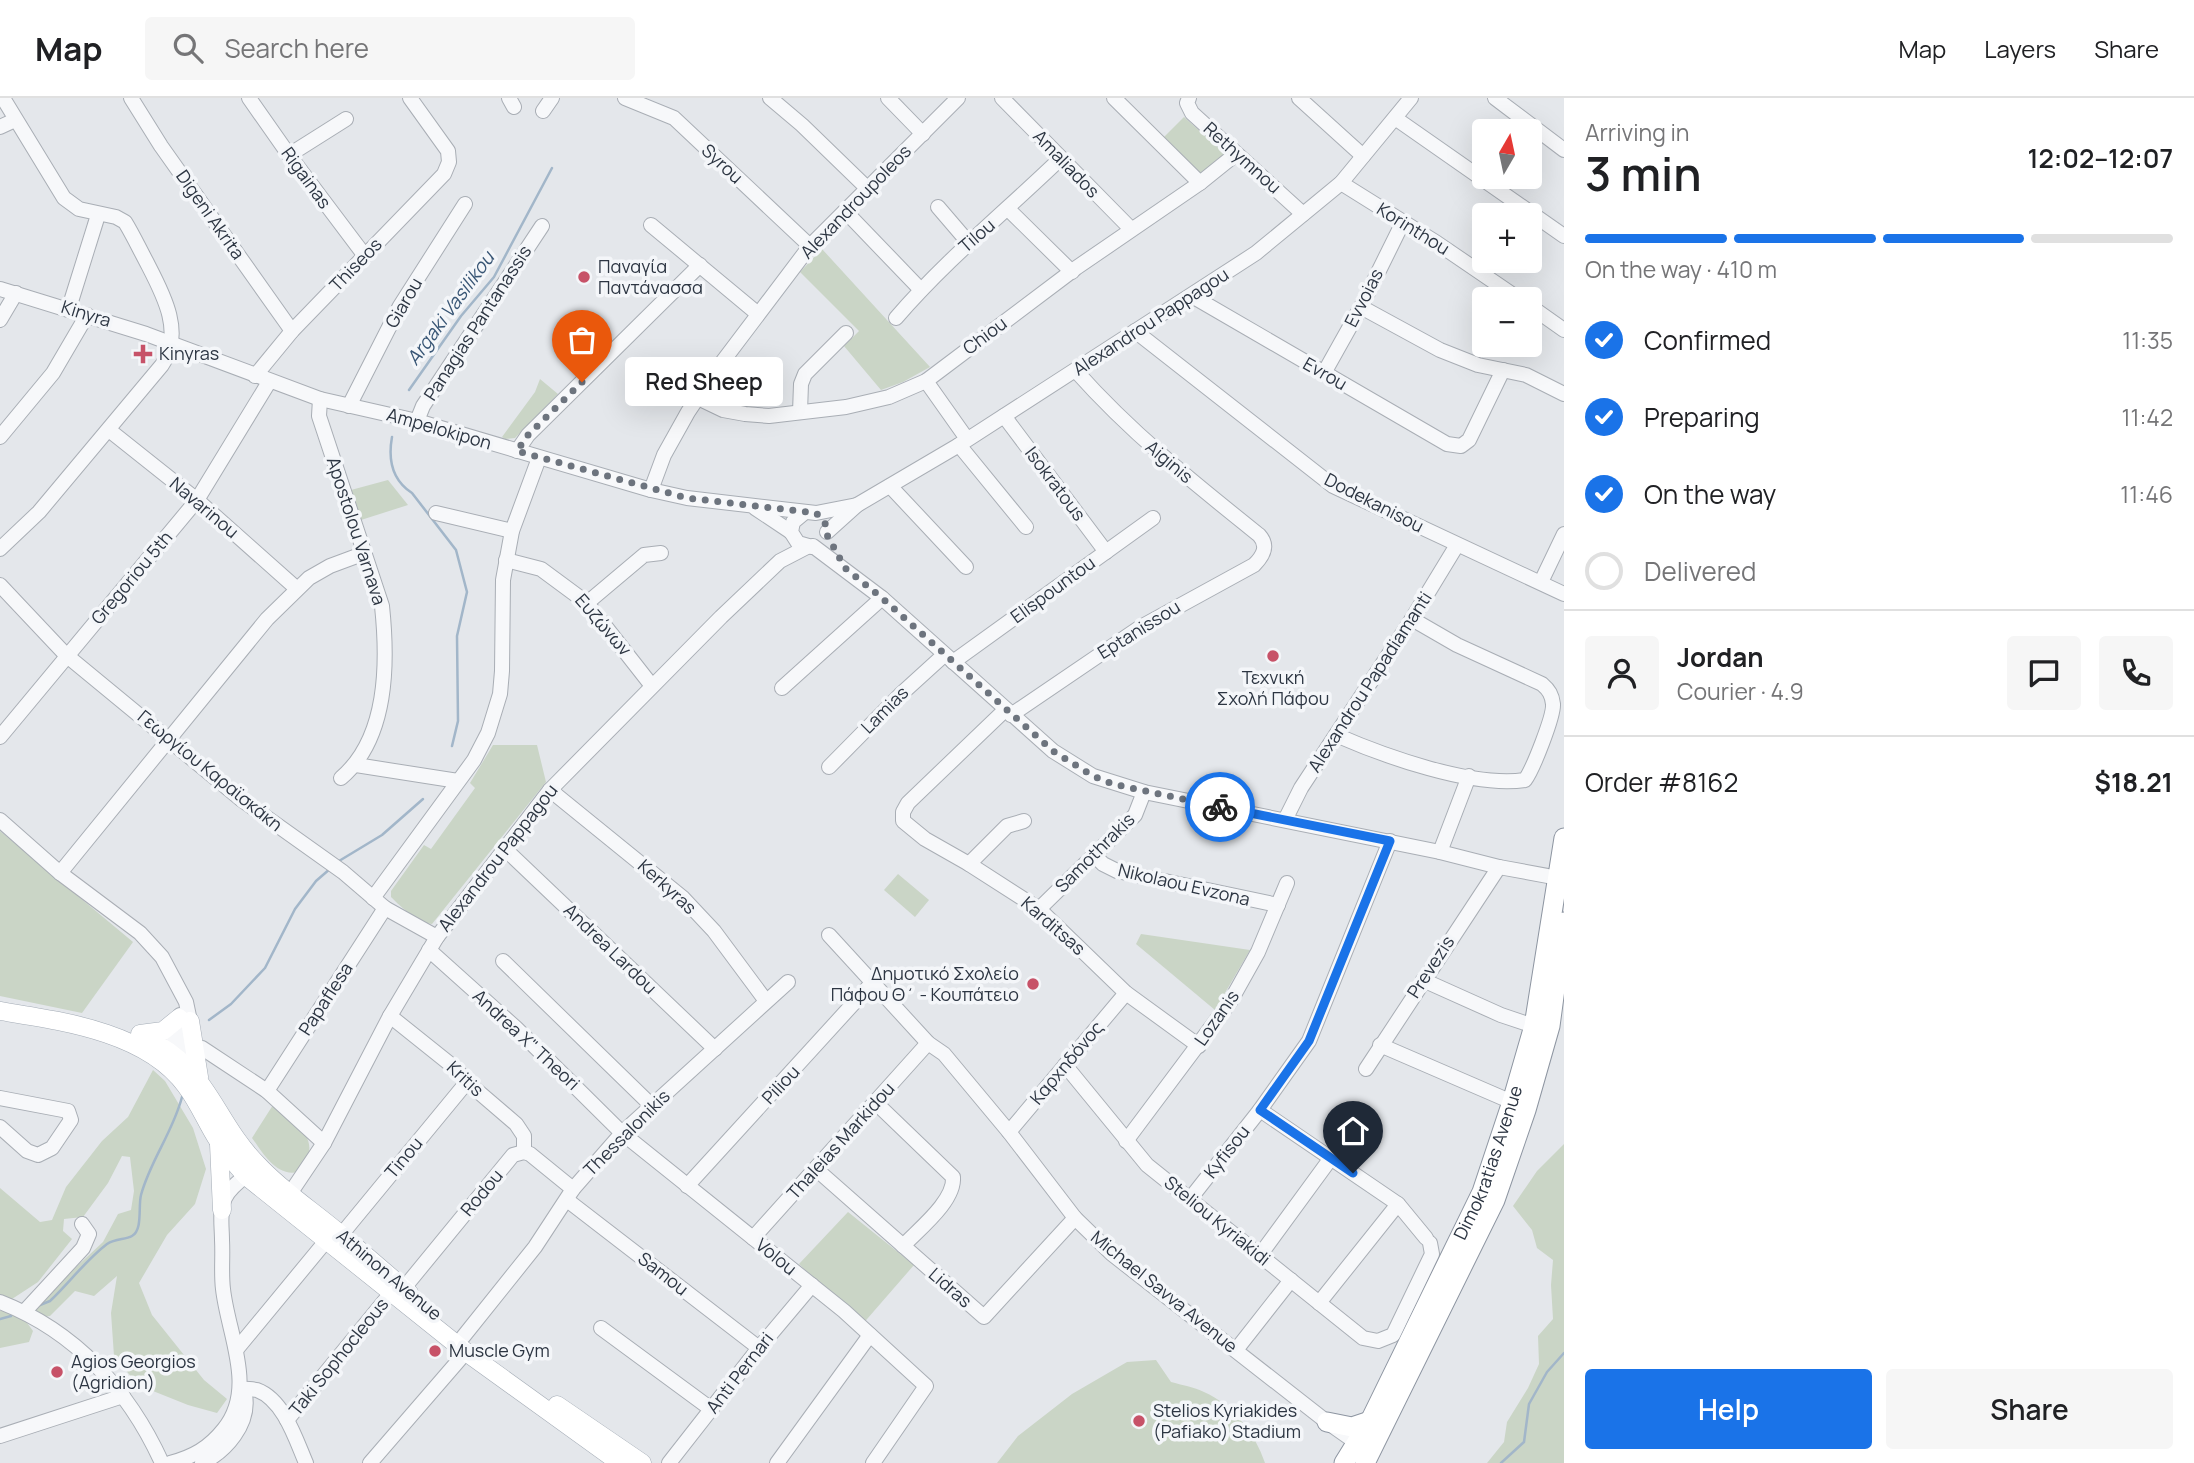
<!DOCTYPE html>
<meta charset="utf-8">
<style>
:root{--surface:#fff;--page:#f6f6f6;--text:#202124;--muted:#757577;--line:#e0e0e0;--accent:#1a73e8}
body{margin:0;font-family:Manrope,sans-serif;background:var(--page);color:var(--text);height:100vh;display:flex;flex-direction:column;font-size:26px;white-space:nowrap}
*{box-sizing:border-box;margin:0}
p{font-size:23px;color:var(--muted)}
.icon{flex:none;width:38px;height:38px;fill:none;stroke:currentColor;stroke-width:2;stroke-linecap:round;stroke-linejoin:round}
.map{position:relative;flex:1;overflow:hidden}
.sheet{display:flex;flex-direction:column;background:var(--surface);width:630px}
.sheet>*{flex:none}
.needle{width:46px;rotate:9deg}
.fabs{position:absolute;left:1472px;top:21px;display:grid;gap:14px}
.fabs a{display:grid;place-items:center;width:70px;height:70px;border-radius:7px;background:var(--surface);box-shadow:0 7px 28px #0002;font-size:35px}
.pin{position:absolute;display:grid;place-items:center;width:60px;height:60px;color:#fff;margin:-72px -30px;border-radius:50% 50% 50% 0;rotate:-45deg;box-shadow:0 0 7px #0007}
.pin .icon{rotate:45deg}
.courier{position:absolute;display:grid;place-items:center;width:70px;height:70px;margin:-35px;border:5px solid #1a73e8;border-radius:50%;background:#fff;color:#222;box-shadow:0 2px 9px #0007}
.bubble{position:absolute;height:49px;border-radius:7px;background:var(--surface);box-shadow:0 7px 28px #0002;font-size:23px;font-weight:600;line-height:49px;text-align:center}
.overview em{font-style:normal;font-weight:600}
.overview div{display:flex;flex-direction:column-reverse}
.overview{display:flex;align-items:center;justify-content:space-between;height:119px;padding:0 21px}
h1{font-size:46px;font-weight:600;line-height:52px}
.bar{display:grid;grid-template-columns:repeat(4,1fr);gap:10px 7px;align-content:center;height:84px;padding:0 21px}
.bar i{height:9px;border-radius:5px;background:var(--line)}
.bar .on{background:var(--accent)}
.bar p{grid-column:span 4}
.line{display:flex;align-items:center;gap:18px;padding:0 21px;border-top:2px solid var(--line)}
.line div{flex:1}
.round{display:grid;place-items:center;flex:none;width:74px;height:74px;border-radius:7px;background:var(--page)}
ol{padding:0 21px;list-style:none}
li{display:flex;align-items:center;gap:21px;height:77px}
li p{margin-inline-start:auto}
li .icon{padding:7px;border-radius:50%;background:var(--accent);color:#fff;stroke-width:4}
li:last-child{color:var(--muted)}
li i{width:38px;height:38px;border:4px solid var(--line);border-radius:50%}
.primary-button{display:flex;gap:14px;margin-top:auto;padding:14px 21px}
.primary-button a{flex:1;height:80px;border-radius:7px;background:var(--accent);color:#fff;font-size:28px;font-weight:600;line-height:80px;text-align:center}
.primary-button a+a{background:var(--page);color:var(--text)}
header{display:flex;align-items:center;gap:42px;box-sizing:border-box;height:98px;padding:0 35px;background:var(--surface);border-bottom:2px solid var(--line)}
header strong{font-size:33px}
nav{display:flex;gap:38px;margin-inline-start:auto;font-size:24px}
.search{width:490px;height:63px;background:var(--page);display:flex;align-items:center;gap:18px;box-sizing:border-box;padding:0 24px;border-radius:7px;color:var(--muted);font-size:26px}
main{display:flex;flex:1;min-height:0}
.map>svg:first-child{display:block}
</style>
<header>
<strong>Map</strong>
<div class="search"><svg class="icon" aria-label="search" viewBox="0 0 24 24"><circle cx="10" cy="10" r="6"/><path d="M15 15l6 6"/></svg>Search here</div>
<nav><a>Map</a><a>Layers</a><a>Share</a></nav>
</header>
<main>
<div class="map">
<svg width="1564" height="1365" viewBox="0 0 1564 1365">
<rect width="100%" height="100%" fill="#e4e7eb"/>
<!-- green -->
<g fill="#cad5c6">
<polygon points="1184,19 1227,57 1201,76 1164,39"/>
<polygon points="822,151 930,269 903,284 881,292 844,248 859,233 800,174"/>
<polygon points="540,281 558,296 515,340 505,341 502,339 535,294"/>
<polygon points="388,382 408,407 361,422 351,392"/>
<path d="M493,647H537L546,684L432,826C417,824 402,810 391,799V793L424,747L431,751L475,690L470,685Z"/>
<polygon points="0,733 133,844 82,915 0,898"/>
<polygon points="898,776 929,802 915,819 884,792"/>
<polygon points="1141,836 1250,852 1215,912 1136,846"/>
<polygon points="153,972 165,983 193,1030 206,1071 195,1106 167,1137 139,1185 152,1217 204,1282 227,1301 217,1315 188,1307 138,1287 114,1258 111,1215 117,1178 94,1198 75,1193 50,1218 25,1222 33,1233 29,1244 0,1250 0,1213 41,1202 103,1144 118,1116 131,1112 134,1093 130,1059 122,1058 108,1085 83,1119 64,1121 63,1133 72,1141 38,1184 12,1201 0,1197 0,1090 40,1124 52,1122 66,1089 102,1043 128,1019"/>
<path d="M273,1007C286,1018 313,1033 309,1054C308,1061 302,1068 298,1074C276,1079 263,1055 252,1040Z"/>
<polygon points="1564,1046 1564,1365 1487,1365 1504,1344 1507,1324 1528,1290 1539,1266 1538,1238 1553,1221 1551,1187 1553,1162 1537,1150 1532,1132 1513,1108 1537,1073"/>
<polygon points="848,1114 914,1167 861,1228 799,1166"/>
<path d="M1156,1262L1171,1284C1182,1287 1194,1289 1204,1294C1233,1307 1255,1335 1265,1365H997L1018,1338L1072,1296L1127,1264Z"/>
</g>
<g fill="none" stroke-linecap="round" stroke-linejoin="round">
<!-- stream -->
<g stroke="#a2b6c9" stroke-width="2.5">
<polyline points="409,292 461,218 494,179 552,70"/>
<path d="M392,339C388,361 392,382 412,395L456,452L467,494L457,538L458,623L452,648"/>
<polyline points="339,763 382,737 423,701"/>
<polyline points="209,922 231,906 265,870 295,811 316,783 331,770"/>
<path d="M40,1207L50,1203C69,1185 86,1162 107,1146C116,1140 125,1142 132,1138C143,1132 138,1108 141,1097C150,1063 173,1034 182,999"/>
<polyline points="0,1221 11,1218"/>
<polyline points="1501,1365 1524,1344 1529,1306 1547,1274 1564,1255"/>
</g>
<!-- minor casing -->
<g stroke="#a9aeb5" stroke-width="16">
<g id="minor">
<polyline points="131,0 161,48 292,233"/>
<polyline points="249,0 289,57 365,158"/>
<polyline points="509,0 514,9"/>
<polyline points="625,0 674,20 810,148"/>
<polyline points="770,0 802,27 867,90"/>
<polyline points="888,0 923,36"/>
<polyline points="1002,0 1131,131"/>
<polyline points="1114,0 1200,85"/>
<polyline points="1189,0 1187,5 1192,15 1303,116"/>
<polyline points="1299,0 1363,58"/>
<polyline points="1495,0 1564,52"/>
<polyline points="543,13 552,0"/>
<polyline points="1395,20 1564,138"/>
<polyline points="0,29 15,22"/>
<polyline points="289,57 346,21"/>
<polyline points="1341,85 1437,145 1519,201"/>
<polyline points="938,109 968,144"/>
<polyline points="1008,111 1072,174"/>
<polyline points="845,113 921,192"/>
<polyline points="651,127 758,216"/>
<polyline points="0,191 146,236 320,301 417,323 651,392 687,400 816,415 857,407"/>
<polyline points="1192,198 1447,346 1461,348 1469,342 1503,272"/>
<polyline points="1530,208 1564,232"/>
<polyline points="1361,209 1440,252 1478,267 1526,277 1564,296"/>
<polyline points="69,210 98,117"/>
<path d="M896,220C947,161 1005,114 1061,60"/>
<polyline points="0,222 16,195"/>
<polyline points="1135,233 1333,388 1564,496"/>
<polyline points="1324,275 1361,209 1403,124"/>
<polyline points="255,278 292,233 444,76 449,64 448,53 410,0"/>
<polyline points="926,283 967,341"/>
<polyline points="698,300 723,312 745,316 769,318 846,309 889,299 926,283 1076,170 1200,85 1236,56"/>
<path d="M320,301L319,318L382,508C388,565 388,640 341,680"/>
<polyline points="349,308 400,208 465,106"/>
<polyline points="800,314 801,286 805,276 846,235"/>
<polyline points="1004,318 1106,454"/>
<polyline points="417,323 423,308 542,128"/>
<polyline points="109,332 197,402 296,490"/>
<polyline points="0,339 53,275 87,217"/>
<polyline points="959,347 1026,429"/>
<polyline points="517,353 528,337 700,167"/>
<polyline points="890,388 966,469"/>
<polyline points="651,392 664,357 688,314 717,271 810,148 958,0"/>
<polyline points="755,410 791,434"/>
<polyline points="805,414 793,424 791,434 798,445 812,449"/>
<polyline points="436,415 512,433"/>
<polyline points="827,434 857,407 959,347 1256,155 1341,85 1411,0"/>
<polyline points="813,448 882,500 1053,653 1093,678 1144,694 1440,754 1499,769 1564,781"/>
<path d="M0,451L39,414L162,267C185,234 162,194 146,163C139,150 133,137 125,124L116,119L79,111L64,100L3,0"/>
<polyline points="506,462 541,471 587,505 652,588"/>
<polyline points="1541,484 1564,436"/>
<polyline points="0,487 66,557 242,702 343,774 385,810 437,839"/>
<polyline points="587,505 644,457 661,455"/>
<polyline points="953,564 1153,420"/>
<polyline points="782,590 882,500"/>
<polyline points="1005,612 908,705 903,714 903,723 925,741 969,766 1039,811 1126,895 1199,948"/>
<path d="M1011,617L1139,530L1254,467C1263,458 1269,448 1259,437C1194,385 1131,335 1076,273"/>
<path d="M1336,637C1384,658 1473,690 1525,682C1533,671 1554,618 1553,606C1552,597 1549,592 1542,586L1457,547L1412,521"/>
<polyline points="0,639 197,402 269,284"/>
<polyline points="356,667 458,683"/>
<polyline points="829,669 900,597 944,557"/>
<polyline points="550,692 683,800 714,833 766,903"/>
<polyline points="0,722 60,775 140,835 162,859 186,904 190,923 185,948 174,971"/>
<polyline points="1285,722 1301,690 1412,521 1457,447"/>
<polyline points="505,751 715,951"/>
<polyline points="1440,754 1469,678"/>
<polyline points="1094,757 1103,766 1117,773 1278,807"/>
<polyline points="969,766 1007,728 1024,723"/>
<polyline points="60,775 267,521 309,480 330,468 365,455"/>
<polyline points="373,800 474,662 488,635 500,596 502,573 503,482 512,433 539,360"/>
<polyline points="1039,811 1135,717 1144,694"/>
<polyline points="829,837 928,945 944,956 1009,1034 1075,1120 1112,1156 1327,1324 1364,1350"/>
<polyline points="429,852 516,930 622,1035 844,1213 926,1288 873,1365"/>
<polyline points="503,863 652,1008"/>
<polyline points="1423,882 1501,917 1534,928"/>
<polyline points="390,918 455,970 467,984 516,1026 524,1038 524,1054"/>
<polyline points="1380,947 1512,1004"/>
<polyline points="202,950 267,993 324,1045"/>
<polyline points="167,965 180,917"/>
<polyline points="1065,967 1147,1067 1363,1240 1378,1243 1393,1237 1432,1156 1430,1145"/>
<polyline points="1366,971 1499,769"/>
<polyline points="267,993 385,810"/>
<polyline points="0,1000 68,1013 71,1022 52,1050 38,1057 27,1053 0,1029"/>
<path d="M876,1005L953,1079C955,1103 919,1131 903,1148"/>
<polyline points="1260,1012 1398,1106 1319,1205"/>
<polyline points="1009,1034 1126,895"/>
<polyline points="1126,1043 1230,904 1258,854 1287,785"/>
<polyline points="816,1071 984,1219 1075,1120"/>
<polyline points="687,1088 873,884"/>
<polyline points="1190,1101 1260,1012 1309,943 1390,743"/>
<polyline points="567,1102 759,1250"/>
<polyline points="285,1103 324,1045 390,918 437,839 550,692 721,519 780,463 807,449"/>
<polyline points="1398,1106 1426,1140"/>
<polyline points="341,1137 467,984"/>
<polyline points="753,1140 928,945"/>
<polyline points="1260,1157 1331,1060"/>
<polyline points="404,1190 513,1057 524,1054 530,1056 573,1091"/>
<path d="M0,1204C75,1233 129,1292 162,1365"/>
<polyline points="25,1213 83,1150 89,1136 82,1126"/>
<polyline points="601,1230 711,1311"/>
<polyline points="463,1239 535,1149 573,1091 622,1035 788,884"/>
<polyline points="236,1252 326,1143"/>
<polyline points="1236,1252 1291,1182"/>
<path d="M241,1290C246,1291 253,1291 257,1292C284,1302 296,1342 306,1365"/>
<polyline points="287,1322 391,1195"/>
<polyline points="0,1338 123,1298"/>
<path d="M170,1365C193,1359 209,1350 224,1331C257,1290 228,1237 223,1191C221,1175 223,1159 222,1142C222,1129 219,1112 225,1100C230,1089 242,1081 252,1073"/>
<path d="M202,1365C226,1353 250,1326 245,1297"/>
<polyline points="370,1365 466,1254"/>
<polyline points="669,1365 759,1250 812,1187"/>
<polyline points="777,1365 870,1237"/>
</g>
</g>
<!-- major casing -->
<g stroke="#a4acb6" stroke-width="19">
<g id="major">
<path d="M0,913C62,923 147,934 186,988C199,1005 207,1026 219,1044C227,1056 236,1067 246,1078L466,1254L620,1365"/>
<polyline points="190,923 199,979"/>
<polyline points="140,936 163,933 179,920"/>
<path d="M142,939C209,967 212,1021 258,1067C282,1093 313,1113 340,1136C363,1155 386,1175 409,1195"/>
<polyline points="219,1046 222,1112"/>
<polyline points="557,1307 642,1365"/>
</g>
</g>
<!-- highway casing -->
<g stroke="#8d95a1" stroke-width="21">
<g id="highway">
<polyline points="1327,1324 1352,1329 1370,1323"/>
<path id="s1" d="M1344,1365L1370,1323L1482,1094L1512,1004L1534,928L1564,740"/>
<polyline points="1365,1365 1495,1102 1526,1012 1550,928 1564,824"/>
</g>
</g>
<!-- minor -->
<use href="#minor" stroke="#f7f8fa" stroke-width="14"/>
<!-- major -->
<use href="#major" stroke="#fff" stroke-width="18"/>
<!-- highway -->
<use href="#highway" stroke="#fff" stroke-width="19"/>
</g>
<g fill="none" stroke-linecap="round" stroke-linejoin="round">
<!-- done -->
<polyline stroke="#6d747e" stroke-width="7" stroke-dasharray="0 12.6" points="582,284 528,337 517,353 687,400 816,415 825,424 826,435 845,470 882,500 1053,653 1093,678 1113,686 1220,709"/>
<!-- route -->
<polyline stroke="#1a73e8" stroke-width="9" points="1220,709 1390,743 1309,943 1260,1012 1353,1075"/>
</g>
<!-- markers -->
<g fill="#c75268" stroke="#f4f6f9" stroke-width="2.5">
<circle cx="584" cy="179" r="7"/>
<path d="M139.5 245.5h7v7h7v7h-7v7h-7v-7h-7v-7h7z"/>
<circle cx="1273" cy="558" r="7"/>
<circle cx="1033" cy="886" r="7"/>
<circle cx="435" cy="1253" r="7"/>
<circle cx="57" cy="1274" r="7"/>
<circle cx="1139" cy="1323" r="7"/>
</g>
<g text-anchor="middle" stroke-width="7" stroke-linejoin="round" paint-order="stroke">
<!-- street labels -->
<g font-size="18" fill="#2d3643" stroke="#f4f6f9">
<text transform="translate(1242 60) rotate(42)" y="6">Rethymnou</text>
<text transform="translate(722 66) rotate(43)" y="6">Syrou</text>
<text transform="translate(1066 66) rotate(46)" y="6">Amaliados</text>
<text transform="translate(306 80) rotate(54)" y="6">Rigainas</text>
<text transform="translate(856 104) rotate(-46)" y="6">Alexandroupoleos</text>
<text transform="translate(210 117) rotate(55)" y="6">Digeni Akrita</text>
<text transform="translate(1413 131) rotate(32)" y="6">Korinthou</text>
<text transform="translate(977 138) rotate(-41)" y="6">Tilou</text>
<text transform="translate(356 167) rotate(-46)" y="6">Thiseos</text>
<text transform="translate(1364 200) rotate(-63)" y="6">Evvoias</text>
<text transform="translate(404 205) rotate(-60)" y="6">Giarou</text>
<text transform="translate(86 216) rotate(17)" y="6">Kinyra</text>
<text transform="translate(1151 224) rotate(-33)" y="6">Alexandrou Pappagou</text>
<text transform="translate(478 225) rotate(-57)" y="6">Panagias Pantanassis</text>
<text transform="translate(985 238) rotate(-37)" y="6">Chiou</text>
<text transform="translate(1325 276) rotate(30)" y="6">Evrou</text>
<text transform="translate(439 331) rotate(16)" y="6">Ampelokipon</text>
<text transform="translate(1169 364) rotate(40)" y="6">Aiginis</text>
<text transform="translate(1055 386) rotate(53)" y="6">Isokratous</text>
<text transform="translate(1374 405) rotate(27)" y="6">Dodekanisou</text>
<text transform="translate(204 410) rotate(40)" y="6">Navarinou</text>
<text transform="translate(356 433) rotate(72)" y="6">Apostolou Varnava</text>
<text transform="translate(132 480) rotate(-50)" y="6">Gregoriou 5th</text>
<text transform="translate(1053 492) rotate(-36)" y="6">Elispountou</text>
<text transform="translate(603 527) rotate(49)" y="6">Ευζώνων</text>
<text transform="translate(1139 532) rotate(-32)" y="6">Eptanissou</text>
<text transform="translate(1370 584) rotate(-57)" y="6">Alexandrou Papadiamanti</text>
<text transform="translate(885 612) rotate(-45)" y="6">Lamias</text>
<text transform="translate(210 673) rotate(39)" y="6">Γεωργίου Καραϊσκάκη</text>
<text transform="translate(1095 755) rotate(-45)" y="6">Samothrakis</text>
<text transform="translate(498 760) rotate(-52)" y="6">Alexandrou Pappagou</text>
<text transform="translate(1184 787) rotate(13)" y="6">Nikolaou Evzona</text>
<text transform="translate(667 789) rotate(42)" y="6">Kerkyras</text>
<text transform="translate(1053 828) rotate(41)" y="6">Karditsas</text>
<text transform="translate(610 851) rotate(44)" y="6">Andrea Lardou</text>
<text transform="translate(1431 869) rotate(-57)" y="6">Prevezis</text>
<text transform="translate(326 901) rotate(-57)" y="6">Papaflesa</text>
<text transform="translate(1217 920) rotate(-55)" y="6">Lozanis</text>
<text transform="translate(526 942) rotate(43)" y="6">Andrea X" Theori</text>
<text transform="translate(1067 965) rotate(-50)" y="6">Καρχηδόνος</text>
<text transform="translate(465 981) rotate(43)" y="6">Kritis</text>
<text transform="translate(781 987) rotate(-47)" y="6">Piliou</text>
<text transform="translate(627 1035) rotate(-45)" y="6">Thessalonikis</text>
<text transform="translate(841 1043) rotate(-48)" y="6">Thaleias Markidou</text>
<text transform="translate(1227 1054) rotate(-52)" y="6">Kyfisou</text>
<text transform="translate(404 1060) rotate(-50)" y="6">Tinou</text>
<text dy="6" stroke="none"><textPath href="#s1" startOffset="334">Dimokratias Avenue</textPath></text>
<text transform="translate(482 1095) rotate(-50)" y="6">Rodou</text>
<text transform="translate(1217 1123) rotate(39)" y="6">Steliou Kyriakidi</text>
<text transform="translate(776 1159) rotate(39)" y="6">Volou</text>
<text transform="translate(663 1176) rotate(38)" y="6">Samou</text>
<text transform="translate(389 1177) rotate(40)" y="6">Athinon Avenue</text>
<text transform="translate(950 1190) rotate(41)" y="6">Lidras</text>
<text transform="translate(1164 1194) rotate(39)" y="6">Michael Savva Avenue</text>
<text transform="translate(339 1259) rotate(-51)" y="6">Taki Sophocleous</text>
<text transform="translate(740 1275) rotate(-52)" y="6">Anti Pernari</text>
</g>
<!-- poi labels -->
<g font-size="18" fill="#2d3643" stroke="#f4f6f9" text-anchor="start">
<text x="598" y="175">Παναγία<tspan x="598" dy="21">Παντάνασσα</tspan></text>
<text x="159" y="262">Kinyras</text>
<text x="1273" y="586" text-anchor="middle">Τεχνική<tspan x="1273" dy="21">Σχολή Πάφου</tspan></text>
<text x="1019" y="882" text-anchor="end">Δημοτικό Σχολείο<tspan x="1019" dy="21">Πάφου Θ΄ - Κουπάτειο</tspan></text>
<text x="449" y="1259">Muscle Gym</text>
<text x="71" y="1270">Agios Georgios<tspan x="71" dy="21">(Agridion)</tspan></text>
<text x="1153" y="1319">Stelios Kyriakides<tspan x="1153" dy="21">(Pafiako) Stadium</tspan></text>
</g>
<!-- water labels -->
<g font-size="19" font-style="italic" fill="#395675" stroke="#f4f6f9">
<text transform="translate(450 210) rotate(-54)" y="7">Argaki Vasilikou</text>
</g>
</g>
</svg>
<div class="fabs">
<a><svg class="needle" viewBox="-14 -14 28 28"><path d="M0-13l5 13h-10z" fill="#e53935"/><path d="M0 13l5-13h-10z" fill="#757577"/></svg></a>
<a>+</a>
<a>−</a>
</div>
<div class="pin" style="left:582px;top:284px;background:#ea580c"><svg class="icon" aria-label="bag" viewBox="0 0 24 24"><path d="M5 8h14l-1 12H6zM9 8a3 3 0 0 1 6 0"/></svg></div>
<div class="pin" style="left:1353px;top:1075px;background:#1f2937"><svg class="icon" aria-label="home" viewBox="0 0 24 24"><path d="M3 11l9-7 9 7M6 9v11h12V9"/></svg></div>
<div class="courier" style="left:1220px;top:709px"><svg class="icon" aria-label="bike" viewBox="0 0 24 24"><circle cx="6" cy="16" r="4"/><circle cx="18" cy="16" r="4"/><path d="M6 16l4-8h5l3 8M10 8l3 8H6M13 5h3"/></svg></div>
<div class="bubble" style="left:625px;top:259px;width:158px">Red Sheep</div>
</div>
<section class="sheet">
<div class="overview"><div><h1>3 min</h1><p>Arriving in</p></div><em>12:02–12:07</em></div>
<div class="bar"><i class="on"></i><i class="on"></i><i class="on"></i><i></i><p>On the way · 410 m</p></div>
<ol>
<li><svg class="icon" aria-label="check" viewBox="0 0 24 24"><path d="M5 12l5 5 9-10"/></svg>Confirmed<p>11:35</p></li>
<li><svg class="icon" aria-label="check" viewBox="0 0 24 24"><path d="M5 12l5 5 9-10"/></svg>Preparing<p>11:42</p></li>
<li><svg class="icon" aria-label="check" viewBox="0 0 24 24"><path d="M5 12l5 5 9-10"/></svg>On the way<p>11:46</p></li>
<li><i></i>Delivered</li>
</ol>
<div class="line" style="height:126px"><a class="round"><svg class="icon" aria-label="person" viewBox="0 0 24 24"><circle cx="12" cy="8" r="4"/><path d="M4 21q1-7 8-7t8 7"/></svg></a><div><b>Jordan</b><p>Courier · 4.9</p></div><a class="round"><svg class="icon" aria-label="chat" viewBox="0 0 24 24"><path d="M4 5h16v11H9l-5 4z"/></svg></a><a class="round"><svg class="icon" aria-label="phone" viewBox="0 0 24 24"><path d="M5 4h4l2 5-3 2q2 4 5 5l2-3 5 2v4C11 20 4 13 5 4z"/></svg></a></div>
<div class="line" style="height:91px"><div>Order #8162</div><b>$18.21</b></div>
<div class="primary-button"><a>Help</a><a>Share</a></div>
</section>
</main>
